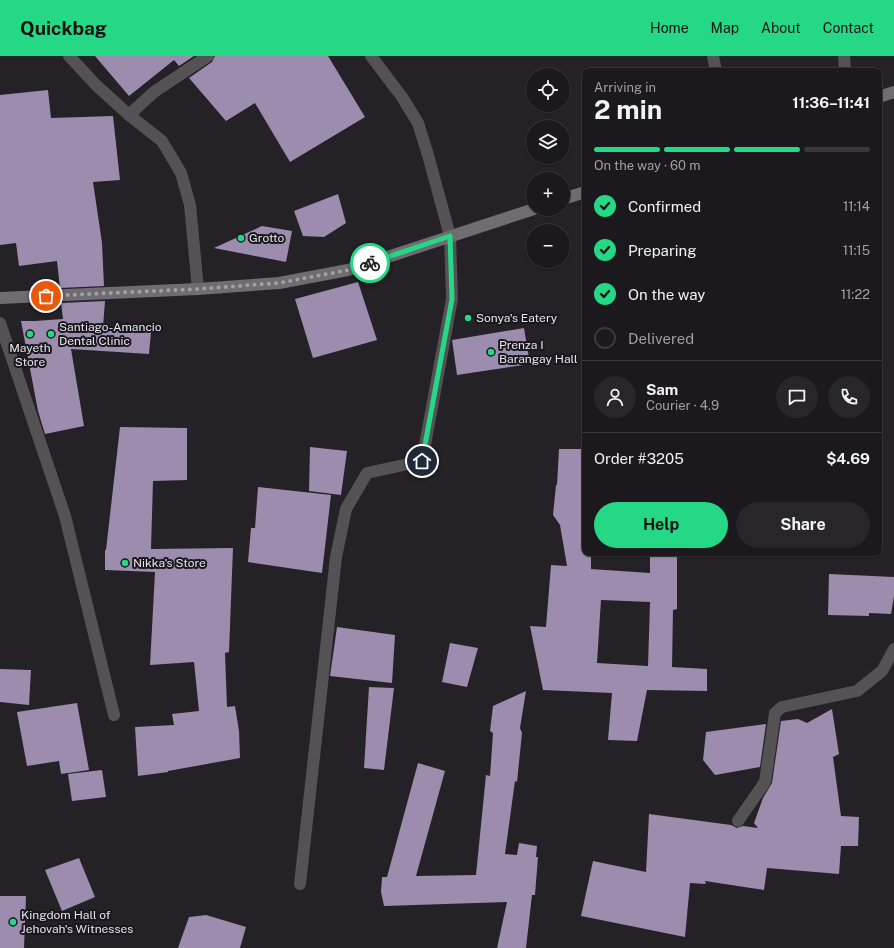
<!DOCTYPE html>
<meta charset="utf-8">
<style>
:root{--surface:#1b191d;--page:#28262a;--text:#f1f3f6;--muted:#a0a0a4;--line:#39383b;--accent:#25d886}
body{margin:0;font-family:"Public Sans",sans-serif;background:var(--page);color:var(--text);height:100vh;display:flex;flex-direction:column;font-size:15px;white-space:nowrap}
*{box-sizing:border-box;margin:0}
p{font-size:13px;color:var(--muted)}
.icon{flex:none;width:22px;height:22px;fill:none;stroke:currentColor;stroke-width:2;stroke-linecap:round;stroke-linejoin:round}
.map{position:relative;flex:1;overflow:hidden}
.details{position:absolute;left:582px;top:12px;width:300px;height:488px;display:flex;flex-direction:column;background:var(--surface);border-radius:8px;box-shadow:0 1px 3px #0004,0 0 0 1px var(--line)}
.details>*{flex:none}
.controls{position:absolute;left:526px;top:12px;display:grid;gap:8px}
.controls a{display:grid;place-items:center;width:44px;height:44px;border-radius:50%;background:var(--surface);box-shadow:0 1px 3px #0004,0 0 0 1px var(--line);font-size:20px}
.pin{position:absolute;display:grid;place-items:center;width:34px;height:34px;color:#fff;margin:-17px;border:2px solid #fff;border-radius:50%;box-shadow:0 1px 4px #0007}
.courier{position:absolute;display:grid;place-items:center;width:40px;height:40px;margin:-20px;border:3px solid #25d886;border-radius:50%;background:#fff;color:#222;box-shadow:0 1px 5px #0007}
.summary em{font-style:normal;font-weight:700}
.summary div{display:flex;flex-direction:column-reverse}
.summary{display:flex;align-items:center;justify-content:space-between;height:68px;padding:0 12px}
h1{font-size:26px;font-weight:700;line-height:30px}
.bar{display:grid;grid-template-columns:repeat(4,1fr);gap:6px 4px;align-content:center;height:48px;padding:0 12px}
.bar i{height:5px;border-radius:3px;background:var(--line)}
.bar .current{background:var(--accent)}
.bar p{grid-column:span 4}
.line{display:flex;align-items:center;gap:10px;padding:0 12px;border-top:1px solid var(--line)}
.line div{flex:1}
.round{display:grid;place-items:center;flex:none;width:42px;height:42px;border-radius:21px;background:var(--page)}
ol{padding:0 12px;list-style:none}
li{display:flex;align-items:center;gap:12px;height:44px}
li p{margin-inline-start:auto}
li .icon{padding:4px;border-radius:50%;background:var(--accent);color:#111;stroke-width:4}
li:last-child{color:var(--muted)}
li i{width:22px;height:22px;border:2px solid var(--line);border-radius:50%}
.cta{display:flex;gap:8px;margin-top:auto;padding:8px 12px}
.cta a{flex:1;height:46px;border-radius:24px;background:var(--accent);color:#111;font-size:16px;font-weight:700;line-height:46px;text-align:center}
.cta a+a{background:var(--page);color:var(--text)}
header{display:flex;align-items:center;gap:24px;box-sizing:border-box;height:56px;padding:0 20px;background:var(--accent);color:#111}
header strong{font-size:19px}
nav{display:flex;gap:22px;margin-inline-start:auto;font-size:14px}
.map>svg:first-child{display:block}
</style>
<header>
<strong>Quickbag</strong>
<nav><a>Home</a><a>Map</a><a>About</a><a>Contact</a></nav>
</header>
<div class="map">
<svg width="894" height="892" viewBox="0 0 894 892">
<rect width="100%" height="100%" fill="#242127"/>
<!-- building -->
<g fill="#9c8cad" fill-rule="evenodd">
<polygon points="95,0 194,0 179,10 174,4 129,40"/>
<polygon points="215,0 328,0 365,61 290,106 255,47 226,65 189,22 212,6"/>
<polygon points="48,34 51,62 113,60 120,124 93,126 102,187 104,230 60,232 57,205 19,210 16,187 0,189 0,39"/>
<polygon points="338,138 346,167 324,181 303,180 294,155"/>
<polygon points="262,170 292,175 286,206 214,192"/>
<polygon points="358,226 377,284 313,302 295,243"/>
<polygon points="105,245 103,271 151,276 149,298 71,293 84,370 45,378 38,355 21,265 35,265 63,263 61,247"/>
<polygon points="524,272 530,308 457,319 452,284"/>
<polygon points="120,371 187,372 187,424 153,425 151,493 233,492 229,596 225,597 227,651 235,650 239,675 240,702 168,715 168,716 138,720 135,671 174,669 172,658 199,655 194,606 150,609 155,516 105,514 105,494 106,494"/>
<polygon points="310,391 347,395 341,439 309,435"/>
<path d="M559,393H585V497H591V513L650,517V497H677V553L673,554L672,611L707,613V635L647,634L637,685L608,684L612,637L543,634L530,570L546,571L551,509L567,510L560,469L553,459L556,429H557ZM601,544L650,546L648,610L597,607Z"/>
<polygon points="258,431 331,439 322,517 248,506 251,472 255,472"/>
<polygon points="829,518 894,521 894,540 891,558 869,557 869,560 828,559"/>
<polygon points="337,571 395,579 392,627 330,620"/>
<polygon points="450,587 478,592 467,631 442,626"/>
<polygon points="0,613 31,614 29,649 0,646"/>
<polygon points="369,631 394,632 384,714 364,712"/>
<polygon points="526,635 520,672 522,677 517,726 515,725 505,798 517,799 519,787 537,790 536,801 538,801 535,839 532,839 526,892 497,892 507,846 384,850 381,836 382,821 387,821 418,707 445,715 416,820 476,819 486,719 490,720 493,677 490,675 493,650"/>
<polygon points="77,647 89,714 61,718 59,705 27,710 17,656"/>
<polygon points="832,653 839,698 833,701 841,760 859,761 858,790 841,790 839,818 767,812 764,834 705,825 706,828 690,827 685,881 581,860 593,805 646,816 649,758 731,769 737,772 743,770 758,772 754,767 763,742 772,727 781,665 798,663 807,667"/>
<polygon points="766,668 760,711 715,719 703,704 706,676"/>
<polygon points="102,714 106,741 72,745 68,718"/>
<polygon points="79,802 95,841 62,855 45,814"/>
<polygon points="0,840 26,840 24,892 0,892"/>
<polygon points="206,859 246,871 240,892 178,892 189,861"/>
</g>
<g fill="none" stroke-linecap="round" stroke-linejoin="round">
<!-- service -->
<g stroke="#545255" stroke-width="12">
<polyline points="713,0 716,15"/>
<polyline points="844,0 845,15"/>
</g>
<!-- minor -->
<g stroke="#545255" stroke-width="12">
<polyline points="69,0 96,29 129,59 162,85 181,117 190,149 198,233"/>
<polyline points="129,59 154,36 208,0"/>
<polyline points="0,267 65,460 114,659"/>
<polyline points="738,765 765,726 775,657 782,651 857,635 882,615 894,593"/>
<polyline points="300,828 336,501 346,453 367,417 422,405 452,243 450,180 428,99 418,67 402,41 371,0"/>
</g>
<!-- secondary -->
<g stroke="#6f6d72" stroke-width="12">
<polyline points="879,41 894,36"/>
<polyline points="563,143 585,136"/>
<polyline points="0,242 198,233 279,227 348,214 534,153"/>
</g>
</g>
<g fill="none" stroke-linecap="round" stroke-linejoin="round">
<!-- done -->
<polyline stroke="#a3a0a6" stroke-width="4" stroke-dasharray="0 7.2" points="46,240 198,233 279,227 348,214 370,207"/>
<!-- route -->
<polyline stroke="#25d886" stroke-width="5" points="370,207 450,180 452,243 422,405"/>
</g>
<!-- markers -->
<g fill="#25d886" stroke="#1a181e" stroke-width="1.5">
<circle cx="241" cy="182" r="4"/>
<circle cx="468" cy="262" r="4"/>
<circle cx="30" cy="278" r="4"/>
<circle cx="51" cy="278" r="4"/>
<circle cx="491" cy="296" r="4"/>
<circle cx="125" cy="507" r="4"/>
<circle cx="13" cy="866" r="4"/>
</g>
<g text-anchor="middle" stroke-width="4" stroke-linejoin="round" paint-order="stroke">
<!-- poi labels -->
<g font-size="12" fill="#e7e5ea" stroke="#1a181e" text-anchor="start">
<text x="249" y="186">Grotto</text>
<text x="476" y="266">Sonya's Eatery</text>
<text x="59" y="275">Santiago-Amancio<tspan x="59" dy="14">Dental Clinic</tspan></text>
<text x="499" y="293">Prenza I<tspan x="499" dy="14">Barangay Hall</tspan></text>
<text x="30" y="296" text-anchor="middle">Mayeth<tspan x="30" dy="14">Store</tspan></text>
<text x="133" y="511">Nikka's Store</text>
<text x="21" y="863">Kingdom Hall of<tspan x="21" dy="14">Jehovah's Witnesses</tspan></text>
</g>
</g>
</svg>
<div class="controls">
<a><svg class="icon" aria-label="locate" viewBox="0 0 24 24"><circle cx="12" cy="12" r="6"/><path d="M12 2v4M12 18v4M2 12h4M18 12h4"/></svg></a>
<a><svg class="icon" aria-label="layers" viewBox="0 0 24 24"><path d="M12 4l9 5-9 5-9-5zM3 14l9 5 9-5"/></svg></a>
<a>+</a>
<a>−</a>
</div>
<div class="pin" style="left:46px;top:240px;background:#ea580c"><svg class="icon" aria-label="bag" viewBox="0 0 24 24"><path d="M5 8h14l-1 12H6zM9 8a3 3 0 0 1 6 0"/></svg></div>
<div class="pin" style="left:422px;top:405px;background:#1f2937"><svg class="icon" aria-label="home" viewBox="0 0 24 24"><path d="M3 11l9-7 9 7M6 9v11h12V9"/></svg></div>
<div class="courier" style="left:370px;top:207px"><svg class="icon" aria-label="bike" viewBox="0 0 24 24"><circle cx="6" cy="16" r="4"/><circle cx="18" cy="16" r="4"/><path d="M6 16l4-8h5l3 8M10 8l3 8H6M13 5h3"/></svg></div>
<section class="details">
<div class="summary"><div><h1>2 min</h1><p>Arriving in</p></div><em>11:36–11:41</em></div>
<div class="bar"><i class="current"></i><i class="current"></i><i class="current"></i><i></i><p>On the way · 60 m</p></div>
<ol>
<li><svg class="icon" aria-label="check" viewBox="0 0 24 24"><path d="M5 12l5 5 9-10"/></svg>Confirmed<p>11:14</p></li>
<li><svg class="icon" aria-label="check" viewBox="0 0 24 24"><path d="M5 12l5 5 9-10"/></svg>Preparing<p>11:15</p></li>
<li><svg class="icon" aria-label="check" viewBox="0 0 24 24"><path d="M5 12l5 5 9-10"/></svg>On the way<p>11:22</p></li>
<li><i></i>Delivered</li>
</ol>
<div class="line" style="height:72px"><a class="round"><svg class="icon" aria-label="person" viewBox="0 0 24 24"><circle cx="12" cy="8" r="4"/><path d="M4 21q1-7 8-7t8 7"/></svg></a><div><b>Sam</b><p>Courier · 4.9</p></div><a class="round"><svg class="icon" aria-label="chat" viewBox="0 0 24 24"><path d="M4 5h16v11H9l-5 4z"/></svg></a><a class="round"><svg class="icon" aria-label="phone" viewBox="0 0 24 24"><path d="M5 4h4l2 5-3 2q2 4 5 5l2-3 5 2v4C11 20 4 13 5 4z"/></svg></a></div>
<div class="line" style="height:52px"><div>Order #3205</div><b>$4.69</b></div>
<div class="cta"><a>Help</a><a>Share</a></div>
</section>
</div>
